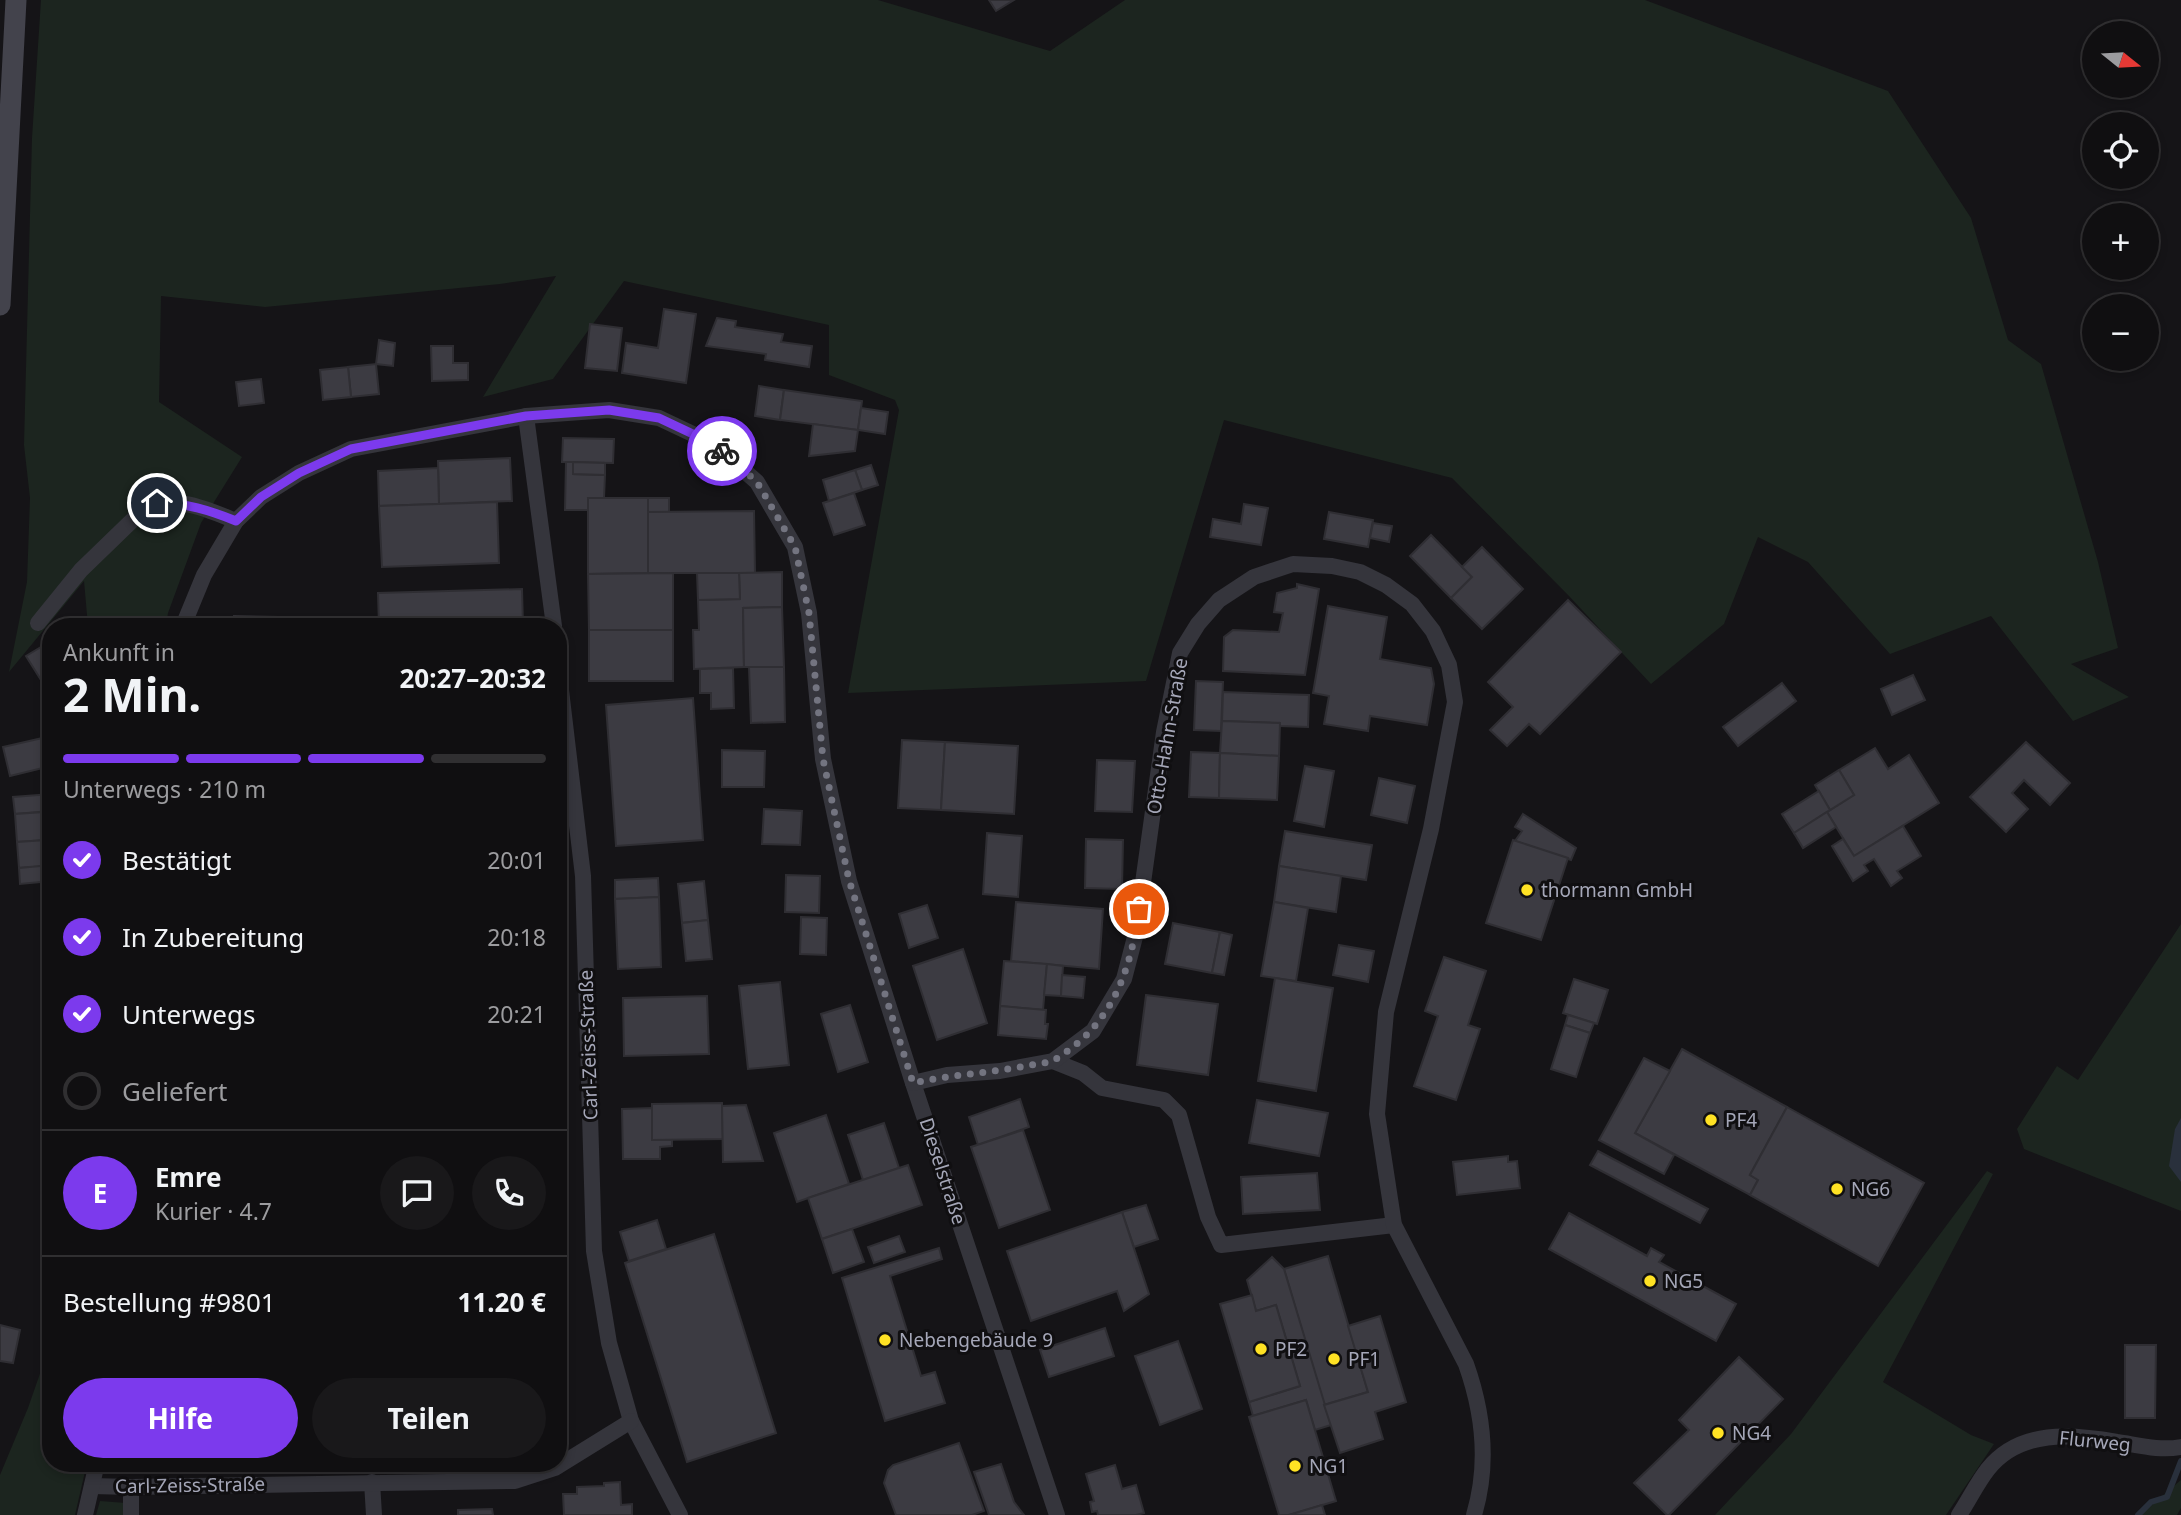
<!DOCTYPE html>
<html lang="de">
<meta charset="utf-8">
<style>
:root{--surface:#100f11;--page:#19181a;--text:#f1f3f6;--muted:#9c9c9f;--line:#302f31;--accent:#7c3aed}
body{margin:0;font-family:"Noto Sans",sans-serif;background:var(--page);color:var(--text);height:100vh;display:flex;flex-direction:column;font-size:26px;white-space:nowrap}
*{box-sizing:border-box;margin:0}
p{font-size:23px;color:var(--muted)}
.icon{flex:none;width:38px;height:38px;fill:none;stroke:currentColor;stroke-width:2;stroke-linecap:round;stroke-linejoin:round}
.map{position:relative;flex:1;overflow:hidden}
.panel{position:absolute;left:42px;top:618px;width:525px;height:854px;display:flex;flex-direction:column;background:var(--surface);border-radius:28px;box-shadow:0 4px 10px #0003,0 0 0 2px var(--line)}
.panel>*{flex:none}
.needle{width:46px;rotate:108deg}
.controls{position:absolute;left:2082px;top:21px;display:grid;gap:14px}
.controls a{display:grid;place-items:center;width:77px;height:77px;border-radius:50%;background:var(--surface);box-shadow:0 4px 10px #0003,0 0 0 2px var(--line);font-size:35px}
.pin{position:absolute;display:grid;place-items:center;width:60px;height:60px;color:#fff;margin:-30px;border:4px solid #fff;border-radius:50%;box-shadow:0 2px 7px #0007}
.courier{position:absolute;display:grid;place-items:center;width:70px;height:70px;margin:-35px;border:5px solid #7c3aed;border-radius:50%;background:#fff;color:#222;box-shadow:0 2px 9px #0007}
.summary em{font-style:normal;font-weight:700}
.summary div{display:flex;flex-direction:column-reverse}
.summary{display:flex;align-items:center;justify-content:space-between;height:119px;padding:0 21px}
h1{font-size:46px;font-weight:700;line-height:52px}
.bar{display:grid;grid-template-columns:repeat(4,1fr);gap:10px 7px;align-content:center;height:84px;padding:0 21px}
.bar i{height:9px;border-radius:5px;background:var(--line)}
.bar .selected{background:var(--accent)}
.bar p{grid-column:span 4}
.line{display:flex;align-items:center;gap:18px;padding:0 21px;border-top:2px solid var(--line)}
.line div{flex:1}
.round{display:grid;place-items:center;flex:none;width:74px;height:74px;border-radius:37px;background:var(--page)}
ol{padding:0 21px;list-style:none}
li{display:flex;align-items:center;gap:21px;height:77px}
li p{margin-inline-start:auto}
li .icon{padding:7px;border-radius:50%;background:var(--accent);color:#fff;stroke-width:4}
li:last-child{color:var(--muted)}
li i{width:38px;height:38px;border:4px solid var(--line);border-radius:50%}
.primary-button{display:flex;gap:14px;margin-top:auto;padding:14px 21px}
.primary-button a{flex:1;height:80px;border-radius:42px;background:var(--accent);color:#fff;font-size:28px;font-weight:700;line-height:80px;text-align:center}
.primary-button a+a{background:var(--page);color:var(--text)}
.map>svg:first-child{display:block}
</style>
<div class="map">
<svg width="2181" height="1515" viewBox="0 0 2181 1515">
<rect width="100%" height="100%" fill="#151417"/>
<!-- green -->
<g fill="#1c251f">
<polygon points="41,0 878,0 1050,51 1125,0 1645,0 1888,91 1971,218 2008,340 2041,364 2098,562 2118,648 2071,664 2129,697 2073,721 1991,616 1890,654 1808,562 1758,537 1724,624 1651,684 1569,596 1452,478 1224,420 1146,681 848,693 899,410 895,400 829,375 829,325 624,281 553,379 483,397 556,276 500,284 265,307 161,296 159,402 242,457 201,523 168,613 166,626 88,626 84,581 9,672 27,582 30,498 24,445 32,138"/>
<polygon points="2181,924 2181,1211 2024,1149 2017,1129 2057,1066 2078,1080"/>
<polygon points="1987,1171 1993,1174 1883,1382 1971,1435 1994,1444 1946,1515 1715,1515 1791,1434"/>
<polygon points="51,1342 51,1463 87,1463 75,1515 0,1515 0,1475 28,1408"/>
<polygon points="2181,1480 2181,1508 2177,1515 2140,1515"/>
<polygon points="100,1501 126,1503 125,1515 96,1515"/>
</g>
<!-- water -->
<polygon fill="#29303c" points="2181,1118 2181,1182 2169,1166 2175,1129"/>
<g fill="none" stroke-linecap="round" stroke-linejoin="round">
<!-- stream -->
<polyline stroke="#29303c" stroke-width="6" points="2138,1515 2151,1502 2167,1497 2181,1461"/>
</g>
<!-- building -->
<g fill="#3c3b42" stroke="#2f2e33" stroke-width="2">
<polygon points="989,0 1014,0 996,11"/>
<polygon points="664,309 696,314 686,383 622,373 626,343 658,348"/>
<polygon points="717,318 736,321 735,327 783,334 781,342 812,346 809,367 765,360 766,354 706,346"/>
<polygon points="590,324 622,328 617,371 585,368"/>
<polygon points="379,340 395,343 393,366 376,364"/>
<polygon points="431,346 453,346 453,363 468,363 468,380 432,381"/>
<polygon points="376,364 379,394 351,397 348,367"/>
<polygon points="348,367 351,397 323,400 320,370"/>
<polygon points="261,379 264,403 239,406 236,382"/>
<polygon points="759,386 784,390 780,420 755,416"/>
<polygon points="784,390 862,401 858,430 780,420"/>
<polygon points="861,408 888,412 885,434 858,430"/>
<polygon points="813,424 858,430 855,451 809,456"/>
<polygon points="563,438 614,439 613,463 562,462"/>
<polygon points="510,458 512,501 439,504 438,461"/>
<polygon points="566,462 573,462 573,474 605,475 604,498 588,498 589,510 565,510"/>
<polygon points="573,462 605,463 605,475 573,474"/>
<polygon points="871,465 878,485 862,490 855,470"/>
<polygon points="438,468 439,504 379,506 378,471"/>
<polygon points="855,470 862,490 829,501 823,480"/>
<polygon points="854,493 865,525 834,535 823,503"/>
<polygon points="588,498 648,498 648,573 588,574"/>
<rect x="648" y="498" width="21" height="14"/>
<polygon points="497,502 499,563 382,567 379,506"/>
<polygon points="1244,504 1268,508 1261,545 1210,537 1213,519 1241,524"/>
<polygon points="754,511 755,573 648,573 648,512"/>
<polygon points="1329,512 1373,520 1368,547 1324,539"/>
<polygon points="1373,523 1392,526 1389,542 1370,538"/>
<polygon points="1431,535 1472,577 1451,598 1410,556"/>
<polygon points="1482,547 1523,589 1482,629 1451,598 1472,577 1462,567"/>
<polygon points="782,572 782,607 743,608 744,667 694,669 693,630 699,630 698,600 740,599 739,573"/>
<polygon points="673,573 673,630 589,630 588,574"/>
<polygon points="697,573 739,573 740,599 698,600"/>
<polygon points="1297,584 1319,589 1305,675 1223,671 1224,637 1233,630 1279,632 1283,613 1274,612 1277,593 1297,588"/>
<polygon points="522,589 523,626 379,626 378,593"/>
<polygon points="1568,600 1621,652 1540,734 1529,724 1507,746 1490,730 1513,707 1488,682"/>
<polygon points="1328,606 1387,617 1380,659 1431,668 1434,684 1427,725 1370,716 1368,731 1324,724 1329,696 1313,693"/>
<polygon points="782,607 784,667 744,667 743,608"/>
<polygon points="234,616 279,617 279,626 234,626"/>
<rect x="589" y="630" width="84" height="51"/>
<polygon points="51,641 51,696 26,656"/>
<polygon points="749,667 784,667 785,722 751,723"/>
<polygon points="733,668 734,708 711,709 711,693 700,693 700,669"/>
<polygon points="1913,675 1925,700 1892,715 1881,689"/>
<polygon points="1196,681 1223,682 1221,731 1194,730"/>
<polygon points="1782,683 1796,701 1738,746 1723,727"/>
<polygon points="1223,692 1309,695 1308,727 1280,726 1280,723 1222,721"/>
<polygon points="693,698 703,840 616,846 606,705"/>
<polygon points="1222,721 1280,723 1279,756 1220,753"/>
<polygon points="51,736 51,766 10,776 3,747"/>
<polygon points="902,740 945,742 941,810 898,808"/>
<polygon points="945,742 1018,746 1014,814 941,810"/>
<polygon points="2026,742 2070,783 2050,805 2024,780 2012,793 2028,809 2006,832 1970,797"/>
<polygon points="1875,748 1888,769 1909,755 1939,803 1854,856 1827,812 1854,795 1839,770"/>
<polygon points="722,750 765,751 764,787 722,787"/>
<polygon points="1191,752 1220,753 1219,798 1189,797"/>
<polygon points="1220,753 1279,756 1277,800 1219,798"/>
<polygon points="1097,760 1135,761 1132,812 1095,811"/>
<polygon points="1305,766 1334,771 1324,827 1294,821"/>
<polygon points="1839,770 1854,795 1830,810 1815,785"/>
<polygon points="1379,778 1415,786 1407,823 1371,815"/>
<polygon points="1819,791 1830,810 1794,833 1782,814"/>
<polygon points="51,794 51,811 15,814 13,797"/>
<polygon points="764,809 802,811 800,845 762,844"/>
<polygon points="44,812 46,840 17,842 15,814"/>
<polygon points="1827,812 1836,827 1803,848 1794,833"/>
<polygon points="1523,814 1576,848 1571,860 1515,841 1522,831 1515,827"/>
<polygon points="1903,826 1921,856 1897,871 1902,878 1891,886 1874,859 1864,865 1868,871 1853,881 1832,846 1843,839 1854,856"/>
<polygon points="1285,831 1372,845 1366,880 1279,866"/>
<polygon points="987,833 1022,836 1018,897 983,894"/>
<polygon points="1086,839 1123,840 1122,889 1085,888"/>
<polygon points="46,840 48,866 19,868 17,842"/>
<polygon points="1513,840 1568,858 1541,940 1486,923"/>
<polygon points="51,865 51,881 20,884 19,868"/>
<polygon points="1279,866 1341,876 1336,912 1274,902"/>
<polygon points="786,875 820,876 819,913 785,912"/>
<polygon points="658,878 659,897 615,899 615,880"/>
<polygon points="704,881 708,920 682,923 678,884"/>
<polygon points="659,897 661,967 618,969 615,899"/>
<polygon points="1016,902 1103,909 1099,969 1011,961"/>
<polygon points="1274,902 1308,908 1296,981 1261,976"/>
<polygon points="927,905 938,938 909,948 899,914"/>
<polygon points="801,917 827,918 826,955 800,954"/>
<polygon points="708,920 712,959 686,961 682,923"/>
<polygon points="1173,923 1220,932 1212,973 1165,964"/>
<polygon points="1220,932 1232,935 1224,975 1212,973"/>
<polygon points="1339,945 1374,951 1368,982 1333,975"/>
<polygon points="963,949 987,1023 937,1040 913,966"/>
<polygon points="1444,957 1486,971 1468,1025 1480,1029 1456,1100 1414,1086 1438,1016 1425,1011"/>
<polygon points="1004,961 1047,964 1043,1010 1000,1006"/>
<polygon points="1047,964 1063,966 1061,996 1044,995"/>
<polygon points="1062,975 1085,977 1083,998 1061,996"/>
<polygon points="1275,978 1333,988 1316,1091 1258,1081"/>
<polygon points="1574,979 1608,990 1597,1024 1563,1013"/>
<polygon points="780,982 789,1065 748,1069 739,986"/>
<polygon points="1146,995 1218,1004 1208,1075 1137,1065"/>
<polygon points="707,996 709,1054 624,1056 623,998"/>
<polygon points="850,1005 868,1062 838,1072 821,1014"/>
<polygon points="1000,1006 1046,1010 1045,1024 1048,1024 1046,1039 998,1035"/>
<polygon points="1568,1015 1594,1023 1590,1033 1565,1025"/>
<polygon points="1565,1025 1590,1033 1576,1077 1551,1069"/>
<polygon points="1682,1049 1787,1107 1750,1175 1758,1180 1750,1195 1635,1133"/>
<polygon points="1644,1058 1670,1071 1635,1133 1674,1155 1664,1174 1599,1140"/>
<polygon points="1020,1099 1029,1127 978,1145 969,1117"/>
<polygon points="1257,1100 1328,1113 1319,1156 1249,1143"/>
<polygon points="722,1103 723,1139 652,1140 652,1104"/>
<polygon points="746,1105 763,1161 723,1162 722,1106"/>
<polygon points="1787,1107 1924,1183 1878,1266 1750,1195 1758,1180 1750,1175"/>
<polygon points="652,1108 652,1140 672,1140 672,1146 660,1147 660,1159 623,1159 622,1109"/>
<polygon points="826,1115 849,1184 797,1202 774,1133"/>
<polygon points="884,1123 899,1168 863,1180 848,1135"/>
<polygon points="1023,1130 1050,1210 999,1228 971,1147"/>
<polygon points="1598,1151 1708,1209 1700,1223 1590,1165"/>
<polygon points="1508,1156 1508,1162 1517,1161 1520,1188 1457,1195 1453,1162"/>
<polygon points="908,1165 922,1205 822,1239 808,1198"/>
<polygon points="1317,1173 1320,1210 1243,1214 1241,1177"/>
<polygon points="1146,1205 1158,1239 1134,1247 1122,1212"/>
<polygon points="1122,1212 1149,1294 1124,1311 1117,1291 1031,1321 1007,1251"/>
<polygon points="1569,1213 1647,1256 1651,1248 1664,1255 1659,1262 1736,1304 1716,1341 1549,1249"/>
<polygon points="657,1220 666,1249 629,1261 620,1232"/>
<polygon points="852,1229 864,1262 833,1273 822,1239"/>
<polygon points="714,1234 776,1433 687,1462 625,1263"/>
<polygon points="899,1236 905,1252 874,1263 868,1247"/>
<polygon points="939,1248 942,1259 890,1276 921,1376 935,1372 945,1403 885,1421 842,1278"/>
<polygon points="1328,1256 1368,1392 1324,1405 1284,1269"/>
<polygon points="1272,1257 1284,1269 1331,1425 1315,1430 1306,1400 1253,1416 1249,1402 1300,1386 1276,1305 1256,1311 1247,1280"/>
<polygon points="1252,1295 1256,1311 1276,1305 1300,1386 1249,1402 1220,1304"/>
<polygon points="1380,1316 1406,1402 1375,1412 1383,1439 1340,1453 1324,1405 1368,1392 1348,1326"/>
<polygon points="0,1325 20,1330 13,1363 0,1361"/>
<polygon points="1105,1328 1114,1356 1049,1377 1040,1350"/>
<polygon points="1178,1341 1202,1409 1160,1425 1135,1356"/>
<polygon points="2125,1345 2156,1345 2155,1418 2125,1418"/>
<polygon points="1739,1357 1783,1399 1669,1515 1667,1515 1634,1483 1689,1430 1679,1420"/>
<polygon points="1306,1400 1336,1501 1289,1515 1279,1515 1249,1417"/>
<polygon points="959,1443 984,1511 972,1515 896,1515 884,1483 888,1470 893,1465"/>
<polygon points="1001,1464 1014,1502 1024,1515 989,1515 974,1472"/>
<polygon points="1115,1465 1122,1489 1136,1485 1144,1513 1136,1515 1098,1515 1097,1511 1092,1512 1090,1502 1094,1501 1086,1474"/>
<polygon points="620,1482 621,1505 632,1504 632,1515 564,1515 563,1494 577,1494 577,1487 604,1486 604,1483"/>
<polygon points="1322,1505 1325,1515 1289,1515"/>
<polygon points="492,1509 493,1515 458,1515 458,1510"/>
</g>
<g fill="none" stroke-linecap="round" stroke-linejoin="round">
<!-- street -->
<g stroke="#35353c" stroke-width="16">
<polyline points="526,416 554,626"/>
<path d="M38,623L81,570L144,509C175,494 206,509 236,521"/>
<polyline points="183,626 204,575 236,521 261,497 299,473 351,449 526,416 609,410 659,418 714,444 757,482 795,547 809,613 823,759 849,881 913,1083 1057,1515"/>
<polyline points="558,665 583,876 594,1251 609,1343 631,1421 680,1515"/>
<polyline points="1053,1061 1083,1073 1102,1088 1164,1100 1179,1115 1208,1217 1221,1245 1394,1225"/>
<path d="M913,1083L947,1075L1000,1071L1053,1061L1093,1031L1124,979L1136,933L1164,732L1180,653L1198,624L1219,600L1254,577L1293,564L1332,566L1360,572L1386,585L1412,604L1433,631L1449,665L1455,702L1431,829L1386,1012L1377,1114L1394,1225L1466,1364C1483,1412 1489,1465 1474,1515"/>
<polyline points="372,1482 374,1515"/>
<polyline points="92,1486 131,1487 515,1481 555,1468 631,1421"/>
<polyline points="85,1515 97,1463"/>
<polyline points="131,1515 131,1487"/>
<path d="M1959,1515C1969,1500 1977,1483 1988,1469C2020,1429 2072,1434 2117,1442C2138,1445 2159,1451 2181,1447"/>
</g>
<!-- secondary -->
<polyline stroke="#43434c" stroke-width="21" points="0,305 16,0"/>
</g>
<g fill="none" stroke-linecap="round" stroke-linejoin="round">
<!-- done -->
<path stroke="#737480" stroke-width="7" stroke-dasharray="0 12.6" d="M722,451L757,482L795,547L809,613L823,759L849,880L913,1083C950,1075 988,1073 1025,1066C1034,1064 1043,1064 1052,1061C1059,1058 1067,1051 1074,1046C1117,1012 1132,962 1139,909"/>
<!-- route -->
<path stroke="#7c3aed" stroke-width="9" d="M157,503C186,503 209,510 236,521L261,497L299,473L351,449L526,416L609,410L659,418L714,444L722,451"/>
</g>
<!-- markers -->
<g fill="#ffe224" stroke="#100f11" stroke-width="2.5">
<circle cx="1527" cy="890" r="7"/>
<circle cx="1711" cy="1120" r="7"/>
<circle cx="1837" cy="1189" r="7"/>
<circle cx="1650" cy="1281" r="7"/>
<circle cx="885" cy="1340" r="7"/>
<circle cx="1261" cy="1349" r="7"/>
<circle cx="1334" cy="1359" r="7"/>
<circle cx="1718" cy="1433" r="7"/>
<circle cx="1295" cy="1466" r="7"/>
</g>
<g text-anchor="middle" stroke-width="6" stroke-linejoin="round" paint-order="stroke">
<!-- street labels -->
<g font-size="19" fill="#a5a7b8" stroke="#100f11">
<text transform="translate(1167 736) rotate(-80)" y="7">Otto-Hahn-Straße</text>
<text transform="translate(588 1045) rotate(-92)" y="7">Carl-Zeiss-Straße</text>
<text transform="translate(943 1171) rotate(72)" y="7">Dieselstraße</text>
<text transform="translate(2095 1441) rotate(6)" y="7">Flurweg</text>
<text transform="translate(190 1485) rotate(-1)" y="7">Carl-Zeiss-Straße</text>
</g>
<!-- poi labels -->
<g font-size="19" fill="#a5a7b8" stroke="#100f11" text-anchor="start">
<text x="1541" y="897">thormann GmbH</text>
<text x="1725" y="1127">PF4</text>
<text x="1851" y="1196">NG6</text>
<text x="1664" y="1288">NG5</text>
<text x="899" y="1347">Nebengebäude 9</text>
<text x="1275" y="1356">PF2</text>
<text x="1348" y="1366">PF1</text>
<text x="1732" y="1440">NG4</text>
<text x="1309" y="1473">NG1</text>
</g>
</g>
</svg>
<div class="controls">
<a><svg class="needle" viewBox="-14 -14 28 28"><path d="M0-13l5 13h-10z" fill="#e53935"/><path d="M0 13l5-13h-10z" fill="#9c9c9f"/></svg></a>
<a><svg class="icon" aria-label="locate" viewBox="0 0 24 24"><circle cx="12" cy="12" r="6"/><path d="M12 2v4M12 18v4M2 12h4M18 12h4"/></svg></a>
<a>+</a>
<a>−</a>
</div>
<div class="pin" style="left:1139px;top:909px;background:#ea580c"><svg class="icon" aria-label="bag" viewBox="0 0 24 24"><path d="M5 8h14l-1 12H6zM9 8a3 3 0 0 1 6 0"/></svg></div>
<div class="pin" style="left:157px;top:503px;background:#1f2937"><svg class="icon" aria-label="home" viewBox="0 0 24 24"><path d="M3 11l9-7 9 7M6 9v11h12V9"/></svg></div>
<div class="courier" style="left:722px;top:451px"><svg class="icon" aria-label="bike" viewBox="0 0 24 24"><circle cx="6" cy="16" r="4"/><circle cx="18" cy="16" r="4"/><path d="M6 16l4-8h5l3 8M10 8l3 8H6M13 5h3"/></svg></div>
<section class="panel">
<div class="summary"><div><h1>2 Min.</h1><p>Ankunft in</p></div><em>20:27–20:32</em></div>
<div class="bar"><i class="selected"></i><i class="selected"></i><i class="selected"></i><i></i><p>Unterwegs · 210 m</p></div>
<ol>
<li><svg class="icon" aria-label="check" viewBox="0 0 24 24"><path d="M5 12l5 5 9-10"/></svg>Bestätigt<p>20:01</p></li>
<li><svg class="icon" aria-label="check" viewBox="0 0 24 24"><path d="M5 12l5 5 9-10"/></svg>In Zubereitung<p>20:18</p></li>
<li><svg class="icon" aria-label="check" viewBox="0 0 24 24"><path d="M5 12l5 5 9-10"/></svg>Unterwegs<p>20:21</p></li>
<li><i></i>Geliefert</li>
</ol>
<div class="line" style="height:126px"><b class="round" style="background:var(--accent);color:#fff">E</b><div><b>Emre</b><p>Kurier · 4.7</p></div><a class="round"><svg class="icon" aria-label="chat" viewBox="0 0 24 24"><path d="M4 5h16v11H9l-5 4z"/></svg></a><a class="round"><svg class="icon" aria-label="phone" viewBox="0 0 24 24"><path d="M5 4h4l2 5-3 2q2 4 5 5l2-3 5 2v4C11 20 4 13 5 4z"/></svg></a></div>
<div class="line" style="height:91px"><div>Bestellung #9801</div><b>11.20 €</b></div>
<div class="primary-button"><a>Hilfe</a><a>Teilen</a></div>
</section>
</div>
